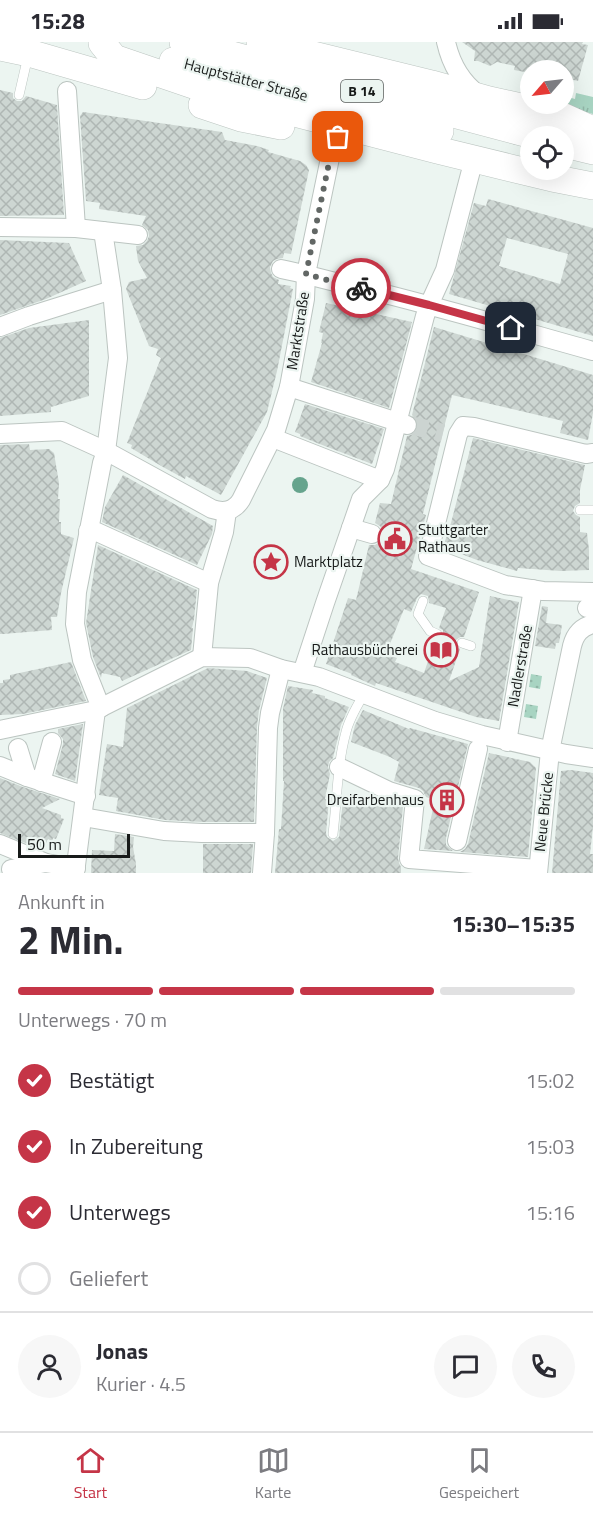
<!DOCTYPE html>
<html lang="de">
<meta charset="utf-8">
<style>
:root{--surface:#fff;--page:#f7f7f7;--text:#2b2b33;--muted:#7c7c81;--line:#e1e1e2;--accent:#c53547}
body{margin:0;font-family:"Titillium Web",sans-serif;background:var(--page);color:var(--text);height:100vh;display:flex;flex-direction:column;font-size:22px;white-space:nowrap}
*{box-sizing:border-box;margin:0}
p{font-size:20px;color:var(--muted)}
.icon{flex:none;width:33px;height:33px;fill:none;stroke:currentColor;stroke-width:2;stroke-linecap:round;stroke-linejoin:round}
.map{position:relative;height:831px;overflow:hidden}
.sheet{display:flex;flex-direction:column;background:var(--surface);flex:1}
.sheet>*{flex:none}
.needle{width:39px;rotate:242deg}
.controls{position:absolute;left:520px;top:18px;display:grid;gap:12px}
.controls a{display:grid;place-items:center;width:54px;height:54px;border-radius:50%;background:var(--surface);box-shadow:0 6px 24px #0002;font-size:30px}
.scale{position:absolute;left:18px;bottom:15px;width:112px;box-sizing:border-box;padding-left:6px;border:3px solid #171a19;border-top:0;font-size:16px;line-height:21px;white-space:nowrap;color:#171a19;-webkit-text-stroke:4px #ecf5f1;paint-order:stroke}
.pin{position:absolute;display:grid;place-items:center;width:51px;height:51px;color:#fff;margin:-26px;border-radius:12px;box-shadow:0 3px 9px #0006}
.courier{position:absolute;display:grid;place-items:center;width:60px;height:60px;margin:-30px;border:4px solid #c53547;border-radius:50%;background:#fff;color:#222;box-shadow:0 2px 8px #0007}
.head em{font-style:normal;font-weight:700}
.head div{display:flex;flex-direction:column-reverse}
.head{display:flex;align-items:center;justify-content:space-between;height:102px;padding:0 18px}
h1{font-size:39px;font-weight:700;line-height:45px}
.bar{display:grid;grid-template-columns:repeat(4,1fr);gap:9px 6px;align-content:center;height:72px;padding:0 18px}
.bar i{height:8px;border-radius:4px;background:var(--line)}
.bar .current{background:var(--accent)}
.bar p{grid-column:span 4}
.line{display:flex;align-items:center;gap:15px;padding:0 18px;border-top:2px solid var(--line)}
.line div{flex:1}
.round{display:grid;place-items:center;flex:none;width:63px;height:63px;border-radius:32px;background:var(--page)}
ol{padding:0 18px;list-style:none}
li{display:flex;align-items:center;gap:18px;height:66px}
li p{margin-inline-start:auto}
li .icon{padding:6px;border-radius:50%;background:var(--accent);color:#fff;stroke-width:4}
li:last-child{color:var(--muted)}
li i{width:33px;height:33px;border:3px solid var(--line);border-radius:50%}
.status{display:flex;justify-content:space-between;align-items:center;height:42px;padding:0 30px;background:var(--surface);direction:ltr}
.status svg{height:16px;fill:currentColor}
.dock{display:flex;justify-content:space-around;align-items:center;height:84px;border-top:2px solid var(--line);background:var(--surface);font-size:16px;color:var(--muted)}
.dock a{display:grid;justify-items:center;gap:3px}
.dock .current{color:var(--accent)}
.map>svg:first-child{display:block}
</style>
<div class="status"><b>15:28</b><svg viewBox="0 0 49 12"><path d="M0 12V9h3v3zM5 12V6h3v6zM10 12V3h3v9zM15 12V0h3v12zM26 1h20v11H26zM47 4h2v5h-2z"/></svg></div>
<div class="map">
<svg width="593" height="831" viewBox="0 0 593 831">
<defs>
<pattern id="grass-tufts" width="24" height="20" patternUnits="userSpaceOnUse" patternTransform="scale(1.5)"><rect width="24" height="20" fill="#a8d4c2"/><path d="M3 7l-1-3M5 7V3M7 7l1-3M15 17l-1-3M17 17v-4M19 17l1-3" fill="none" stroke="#90b5a6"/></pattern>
<pattern id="park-dots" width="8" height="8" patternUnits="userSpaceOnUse" patternTransform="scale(1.5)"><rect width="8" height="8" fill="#a8d4c2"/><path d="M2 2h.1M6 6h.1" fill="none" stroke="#90b5a6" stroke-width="1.8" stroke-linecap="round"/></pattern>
<pattern id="building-cross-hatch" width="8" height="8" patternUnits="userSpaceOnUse" patternTransform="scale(1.5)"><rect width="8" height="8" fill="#cdd6d2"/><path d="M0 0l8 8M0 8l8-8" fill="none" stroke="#afb7b4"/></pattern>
</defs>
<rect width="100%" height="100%" fill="#ecf5f1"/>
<!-- grass -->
<polygon fill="url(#grass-tufts)" points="564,48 569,50 568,55 575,57 576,51 593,55 593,72 559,63 564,62"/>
<!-- park -->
<g fill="url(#park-dots)">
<polygon points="531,632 542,634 540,647 529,645"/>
<polygon points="526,662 538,664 536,677 524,675"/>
</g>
<!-- water -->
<circle fill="#66a48d" cx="300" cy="443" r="8"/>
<!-- building -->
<g fill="url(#building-cross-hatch)" fill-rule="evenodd">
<polygon points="462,0 583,0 582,2 588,3 578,39 564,36 564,28 531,28 530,31 514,28 515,24 497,20 490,24 478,19 474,19 475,9"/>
<polygon points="0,48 13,51 13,56 17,59 22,59 26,54 57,63 64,173 0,174"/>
<polygon points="83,70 222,90 225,98 257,104 269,108 268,110 300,119 306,123 309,128 291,212 284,211 283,216 277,217 273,219 270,225 271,231 273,235 279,238 278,242 291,244 290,246 293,247 277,329 267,370 221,453 186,434 185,437 163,425 131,406 132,403 127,401 161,316 156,313 158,307 149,304 126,247 129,240 147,236 138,219 136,204 143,203 147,199 149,194 148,188 142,183 146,174 99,167 100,161 86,159 80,74"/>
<path d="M488,157L593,186V294L449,252L474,161L486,164ZM507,196L568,212L560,242L499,224Z"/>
<polygon points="0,198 69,201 86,239 46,257 0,273"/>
<polygon points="326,261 412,280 389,366 311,340 322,301 321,301 323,291 319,290"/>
<polygon points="89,278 89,354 51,365 51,370 0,374 0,296 29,286"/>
<path d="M434,285L593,333V371L588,398L560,391L563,379L452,353L423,472L426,473L411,527L479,550L464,595H460L456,598V603L460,607L449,639L479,625L490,554L519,560L499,679L476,675L376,641L375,644L351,633L352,632L326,622L348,556L356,558L369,503H375L380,500L383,496V489L380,484L375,481L380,461L391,462L407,394L414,392L418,386V380L412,373ZM421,552L428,554L429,561L446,566L439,586L443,588V594L441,598H435L424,631L395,620L397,616L386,612L404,567L411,570L417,556Z"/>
<polygon points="305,362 384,387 372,422 317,401 300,394 300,392 295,390"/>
<polygon points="473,396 585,423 580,448 580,461 575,464 573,469 576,473 580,475 580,490 587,491 589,508 589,528 561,529 518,526 517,529 477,518 443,505 451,481"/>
<polygon points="29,402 30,408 49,407 54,411 59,441 58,457 60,457 59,480 61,480 61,492 74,496 61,551 57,575 51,575 52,588 3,592 0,592 0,403"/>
<polygon points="123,433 213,484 212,492 197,523 102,480 105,465"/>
<polygon points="98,503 197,548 194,577 192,586 193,586 191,608 122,639 120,635 102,631 101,636 93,615 86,581"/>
<polygon points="542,564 548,565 546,581 562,583 559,601 556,601 555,607 535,604"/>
<polygon points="71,620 86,659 23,672 0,673 0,641 3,641 3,638 10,637 10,633"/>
<polygon points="208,626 247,629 267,636 259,668 257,685 254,780 202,780 165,778 116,769 118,756 99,753 107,702 123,705 127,666"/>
<polygon points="288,644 313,648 312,651 325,654 325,656 349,665 341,683 333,716 329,720 328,725 330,732 325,757 329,757 326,791 327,795 333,799 339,795 343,758 387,760 403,765 398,816 399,821 401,825 401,831 275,831 279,787 281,787 284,739 283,739 283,667"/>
<polygon points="363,668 409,687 410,686 468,702 446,796 446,803 453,809 424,807 435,758 426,755 423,749 419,746 394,739 399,720 390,715 351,700 355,683"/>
<polygon points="83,682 75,739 55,732 63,702 63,697 58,691 58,687"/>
<polygon points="489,711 530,720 536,726 528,815 460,810 465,807 468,802"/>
<polygon points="571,728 593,731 593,784 590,812 593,812 593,831 552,831 561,729"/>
<polygon points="0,736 23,745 60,757 42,766 61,773 61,776 64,777 56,797 53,796 52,799 48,797 43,808 0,791"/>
<polygon points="115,792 134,795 133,805 136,822 136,831 91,831 92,808 114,809"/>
<polygon points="203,802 253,802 251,831 203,831"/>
</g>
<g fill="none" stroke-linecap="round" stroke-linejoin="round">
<!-- street-tunnel -->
<polyline stroke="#ccd4d1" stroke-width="18" stroke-dasharray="18 9" stroke-linecap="butt" points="410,383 443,391"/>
<!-- lane casing -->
<g stroke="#bcc5c1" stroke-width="10">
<g id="lane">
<polyline points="19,53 28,14"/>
<polyline points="580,468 593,468"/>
<polyline points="423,559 418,572 430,589 437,592"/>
<polyline points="462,601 471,604"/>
<path d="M333,792C337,758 337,723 346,690C349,677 357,664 364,652"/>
</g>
</g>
<!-- street casing -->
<g stroke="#bcc5c1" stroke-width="20">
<g id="street">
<path d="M446,0C451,22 461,40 479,53"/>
<polyline points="67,49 76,186"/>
<polyline points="0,185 76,186 138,193"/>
<path d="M281,227C302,231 322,237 344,242C427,261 510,286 593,309"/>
<polyline points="0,285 29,274 112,248"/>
<polyline points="289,345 407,383"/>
<path d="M0,392L62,389L106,409L212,467C224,471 234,469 241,458L276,388L289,345L305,257L306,232L330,116L338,95"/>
<polyline points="273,396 380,438"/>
<polyline points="593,411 586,412 474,385 463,384 458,392 428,514 505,543 543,549 593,550"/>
<polyline points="351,486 372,492"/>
<polyline points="88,489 97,490 209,541"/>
<polyline points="587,566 593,565"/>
<polyline points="202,615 209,541 224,490 227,469"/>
<polyline points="302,631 325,561 361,457 380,438 385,427 425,274 429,263 445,228 474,117"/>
<polyline points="101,666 82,618 75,582 77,550 102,421 106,409 118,316 112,248 103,189"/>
<polyline points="0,688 96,668 202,615 250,616 281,627 319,635 435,679 482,693 566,712 593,716"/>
<polyline points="507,700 533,547"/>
<polyline points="18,706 27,735"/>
<polyline points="0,724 27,735 86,754"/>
<polyline points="339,725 389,749 415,757 409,817 538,827"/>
<polyline points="41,740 52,700"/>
<polyline points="83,775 164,789 202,791 265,791"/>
<polyline points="457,799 478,707"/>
<polyline points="0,802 46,821 76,826"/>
<polyline points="11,827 46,821"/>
<polyline points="75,831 96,668"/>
<polyline points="262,831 265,791 268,686 270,671 281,627"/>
<path d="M538,831L550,709L572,604C575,592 581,585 593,582"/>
</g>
</g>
<!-- secondary casing -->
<g stroke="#bcc5c1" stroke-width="26">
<polyline id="secondary" points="518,90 591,86"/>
</g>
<!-- primary casing -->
<g stroke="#bcc5c1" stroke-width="28">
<g id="primary">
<polyline points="183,0 536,94"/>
<polyline points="260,0 432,42 489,58 562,74 593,88"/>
<polyline points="102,1 114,16 199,45 283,68 437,108 552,136 593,144"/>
<polyline points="0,5 29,11 143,44"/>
<polyline points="173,19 440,89"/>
<polyline points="202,63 241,76 281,84"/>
<polyline points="564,102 593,109"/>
</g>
</g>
<!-- lane -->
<use href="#lane" stroke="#fff" stroke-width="9"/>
<!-- street -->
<use href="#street" stroke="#fff" stroke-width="18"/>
<!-- secondary -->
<use href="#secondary" stroke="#fff" stroke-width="24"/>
<!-- primary -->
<use href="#primary" stroke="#fff" stroke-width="27"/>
</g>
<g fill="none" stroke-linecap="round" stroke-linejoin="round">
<!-- done -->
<polyline stroke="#626765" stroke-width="6" stroke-dasharray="0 10.8" points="338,95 330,116 306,232 327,238 361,246"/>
<!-- route -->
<polyline stroke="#c53547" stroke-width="8" points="361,246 429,263 511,286"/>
</g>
<!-- icons -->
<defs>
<g id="civic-ring" transform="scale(1.725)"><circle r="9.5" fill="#ecf5f1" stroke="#c53547" stroke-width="1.5"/><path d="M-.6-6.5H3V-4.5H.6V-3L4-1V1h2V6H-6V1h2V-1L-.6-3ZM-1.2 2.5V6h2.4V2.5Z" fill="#c53547"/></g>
<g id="sight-ring" transform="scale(1.725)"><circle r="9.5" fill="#ecf5f1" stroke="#c53547" stroke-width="1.5"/><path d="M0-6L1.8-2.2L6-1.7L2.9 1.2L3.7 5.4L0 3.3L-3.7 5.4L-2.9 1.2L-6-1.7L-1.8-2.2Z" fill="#c53547"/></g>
<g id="library-ring" transform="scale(1.725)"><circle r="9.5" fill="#ecf5f1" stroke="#c53547" stroke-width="1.5"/><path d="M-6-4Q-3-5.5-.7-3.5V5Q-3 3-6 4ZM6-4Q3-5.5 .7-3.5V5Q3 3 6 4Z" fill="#c53547"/></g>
<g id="building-ring" transform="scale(1.725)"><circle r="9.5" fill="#ecf5f1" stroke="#c53547" stroke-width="1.5"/><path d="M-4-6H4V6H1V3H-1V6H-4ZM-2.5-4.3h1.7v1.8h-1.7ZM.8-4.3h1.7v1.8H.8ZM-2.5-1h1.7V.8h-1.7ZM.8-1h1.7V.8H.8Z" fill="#c53547"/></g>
</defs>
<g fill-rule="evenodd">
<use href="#civic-ring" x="395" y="497"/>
<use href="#sight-ring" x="271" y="520"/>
<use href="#library-ring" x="441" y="608"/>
<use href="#building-ring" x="447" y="758"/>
</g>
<g text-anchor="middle" stroke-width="4.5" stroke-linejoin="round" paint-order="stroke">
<!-- shield labels -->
<rect fill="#ecf5f1" stroke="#575c5a" stroke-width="1.5" x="341" y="38" width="42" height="22" rx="4.5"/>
<g font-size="14" font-weight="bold" fill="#171a19">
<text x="362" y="54">B 14</text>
</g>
<!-- street labels -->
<g font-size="15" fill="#171a19" stroke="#ecf5f1">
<text transform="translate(246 38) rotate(15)" y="5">Hauptstätter Straße</text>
<text transform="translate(298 289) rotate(-81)" y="5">Marktstraße</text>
<text transform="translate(520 624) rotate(-80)" y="5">Nadlerstraße</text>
<text transform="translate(544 770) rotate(-84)" y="5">Neue Brücke</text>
</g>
<!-- poi labels -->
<g font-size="15" fill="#171a19" stroke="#ecf5f1" text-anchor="start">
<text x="418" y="493">Stuttgarter<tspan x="418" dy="17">Rathaus</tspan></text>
<text x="294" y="525">Marktplatz</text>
<text x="418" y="613" text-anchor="end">Rathausbücherei</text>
<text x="424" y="763" text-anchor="end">Dreifarbenhaus</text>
</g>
</g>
</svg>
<div class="controls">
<a><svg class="needle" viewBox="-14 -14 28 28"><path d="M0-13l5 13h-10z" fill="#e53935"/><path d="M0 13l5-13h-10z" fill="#7c7c81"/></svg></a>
<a><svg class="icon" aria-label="locate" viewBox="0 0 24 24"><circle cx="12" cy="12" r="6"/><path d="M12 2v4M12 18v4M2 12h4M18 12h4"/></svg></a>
</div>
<div class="scale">50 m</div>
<div class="pin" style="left:338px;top:95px;background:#ea580c"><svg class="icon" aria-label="bag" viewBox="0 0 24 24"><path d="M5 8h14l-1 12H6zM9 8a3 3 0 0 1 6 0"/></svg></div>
<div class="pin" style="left:511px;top:286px;background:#1f2937"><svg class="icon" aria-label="home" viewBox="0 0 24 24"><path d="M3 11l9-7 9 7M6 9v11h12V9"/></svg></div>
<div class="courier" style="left:361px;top:246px"><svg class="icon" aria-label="bike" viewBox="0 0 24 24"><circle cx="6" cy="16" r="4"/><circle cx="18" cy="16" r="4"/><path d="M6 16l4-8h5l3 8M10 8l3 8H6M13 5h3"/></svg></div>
</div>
<section class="sheet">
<div class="head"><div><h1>2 Min.</h1><p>Ankunft in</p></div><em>15:30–15:35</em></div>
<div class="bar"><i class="current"></i><i class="current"></i><i class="current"></i><i></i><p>Unterwegs · 70 m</p></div>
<ol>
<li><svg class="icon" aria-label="check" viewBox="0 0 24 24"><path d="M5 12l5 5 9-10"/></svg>Bestätigt<p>15:02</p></li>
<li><svg class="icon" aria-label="check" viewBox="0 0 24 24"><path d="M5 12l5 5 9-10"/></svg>In Zubereitung<p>15:03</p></li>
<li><svg class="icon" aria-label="check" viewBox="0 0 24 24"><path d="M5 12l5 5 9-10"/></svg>Unterwegs<p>15:16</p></li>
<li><i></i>Geliefert</li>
</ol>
<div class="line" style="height:108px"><a class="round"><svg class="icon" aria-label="person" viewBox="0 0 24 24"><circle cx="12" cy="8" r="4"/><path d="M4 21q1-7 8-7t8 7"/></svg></a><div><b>Jonas</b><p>Kurier · 4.5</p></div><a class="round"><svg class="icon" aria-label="chat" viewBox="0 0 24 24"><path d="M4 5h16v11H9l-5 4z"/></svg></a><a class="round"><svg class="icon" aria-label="phone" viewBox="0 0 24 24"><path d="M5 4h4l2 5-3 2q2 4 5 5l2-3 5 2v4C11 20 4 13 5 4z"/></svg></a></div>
</section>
<nav class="dock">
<a class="current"><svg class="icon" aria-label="home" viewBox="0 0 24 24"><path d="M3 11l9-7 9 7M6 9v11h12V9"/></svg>Start</a>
<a><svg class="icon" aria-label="map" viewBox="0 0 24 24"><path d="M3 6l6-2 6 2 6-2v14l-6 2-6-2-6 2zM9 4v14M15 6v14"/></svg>Karte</a>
<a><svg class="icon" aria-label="saved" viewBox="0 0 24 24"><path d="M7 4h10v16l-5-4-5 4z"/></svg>Gespeichert</a>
</nav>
